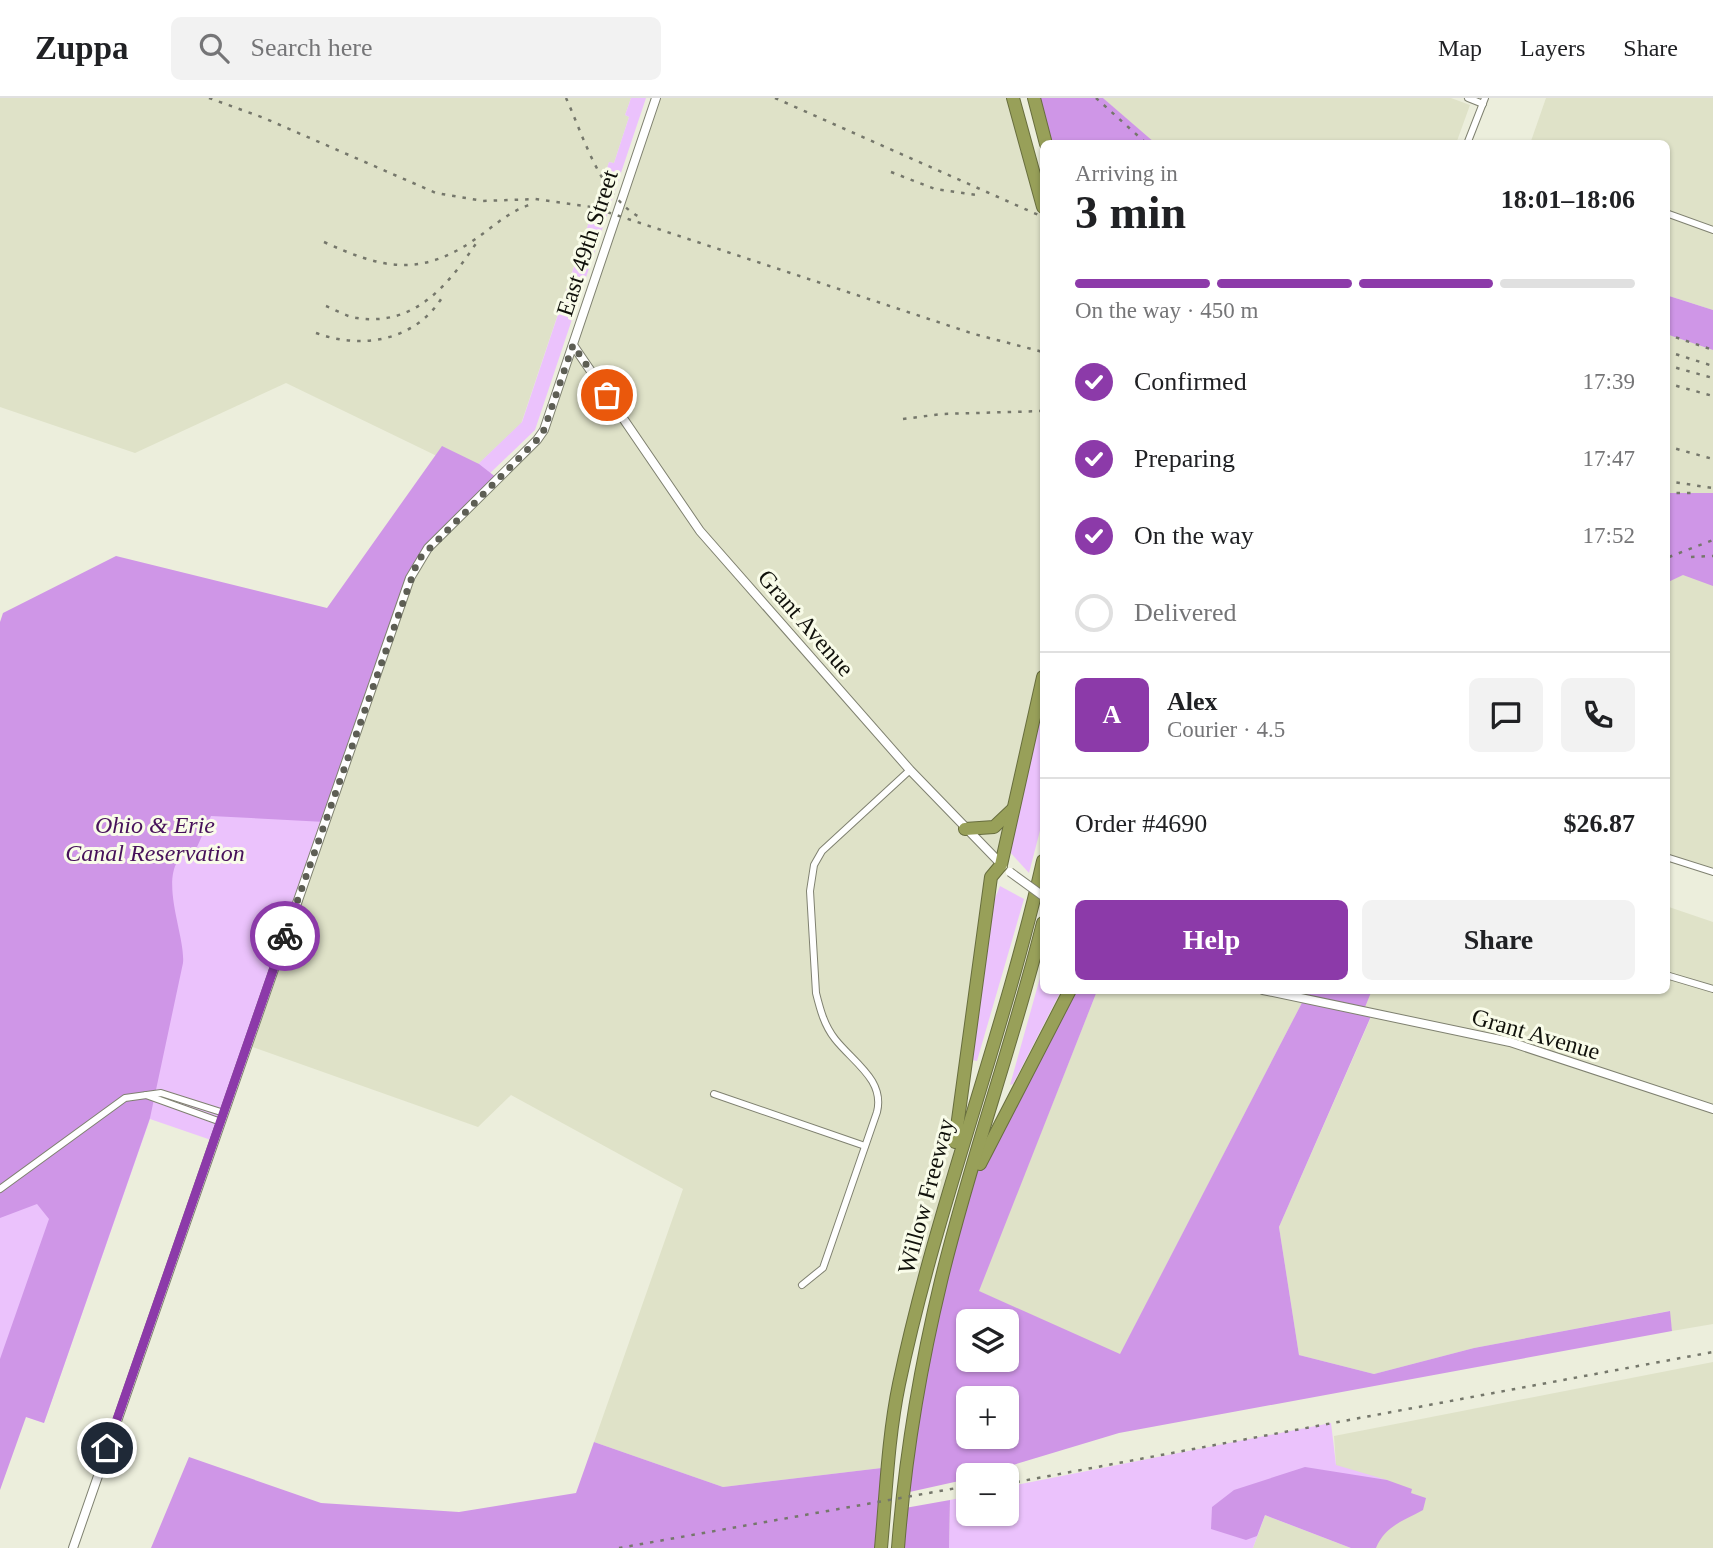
<!DOCTYPE html>
<meta charset="utf-8">
<style>
:root{--surface:#fff;--page:#f2f2f2;--text:#202124;--muted:#757577;--line:#e0e0e0;--accent:#8c3aa9}
body{margin:0;font-family:"Times New Roman",serif;background:var(--page);color:var(--text);height:100vh;display:flex;flex-direction:column;font-size:26px;white-space:nowrap}
*{box-sizing:border-box;margin:0}
p{font-size:23px;color:var(--muted)}
.icon{flex:none;width:38px;height:38px;fill:none;stroke:currentColor;stroke-width:2;stroke-linecap:round;stroke-linejoin:round}
.map{position:relative;flex:1;overflow:hidden}
.details{position:absolute;left:1040px;top:42px;width:630px;height:854px;display:flex;flex-direction:column;background:var(--surface);border-radius:10px;box-shadow:0 2px 5px #0004}
.details>*{flex:none}
.controls{position:absolute;left:956px;top:1211px;display:grid;gap:14px}
.controls a{display:grid;place-items:center;width:63px;height:63px;border-radius:10px;background:var(--surface);box-shadow:0 2px 5px #0004;font-size:35px}
.pin{position:absolute;display:grid;place-items:center;width:60px;height:60px;color:#fff;margin:-30px;border:4px solid #fff;border-radius:50%;box-shadow:0 2px 7px #0007}
.courier{position:absolute;display:grid;place-items:center;width:70px;height:70px;margin:-35px;border:5px solid #8c3aa9;border-radius:50%;background:#fff;color:#222;box-shadow:0 2px 9px #0007}
.summary em{font-style:normal;font-weight:600}
.summary div{display:flex;flex-direction:column-reverse}
.summary{display:flex;align-items:center;justify-content:space-between;height:119px;padding:0 35px}
h1{font-size:46px;font-weight:600;line-height:52px}
.bar{display:grid;grid-template-columns:repeat(4,1fr);gap:10px 7px;align-content:center;height:84px;padding:0 35px}
.bar i{height:9px;border-radius:5px;background:var(--line)}
.bar .current{background:var(--accent)}
.bar p{grid-column:span 4}
.line{display:flex;align-items:center;gap:18px;padding:0 35px;border-top:2px solid var(--line)}
.line div{flex:1}
.round{display:grid;place-items:center;flex:none;width:74px;height:74px;border-radius:10px;background:var(--page)}
ol{padding:0 35px;list-style:none}
li{display:flex;align-items:center;gap:21px;height:77px}
li p{margin-inline-start:auto}
li .icon{padding:7px;border-radius:50%;background:var(--accent);color:#fff;stroke-width:4}
li:last-child{color:var(--muted)}
li i{width:38px;height:38px;border:4px solid var(--line);border-radius:50%}
.action{display:flex;gap:14px;margin-top:auto;padding:14px 35px}
.action a{flex:1;height:80px;border-radius:10px;background:var(--accent);color:#fff;font-size:28px;font-weight:600;line-height:80px;text-align:center}
.action a+a{background:var(--page);color:var(--text)}
header{display:flex;align-items:center;gap:42px;box-sizing:border-box;height:98px;padding:0 35px;background:var(--surface);border-bottom:2px solid var(--line)}
header strong{font-size:33px}
nav{display:flex;gap:38px;margin-inline-start:auto;font-size:24px}
.search{width:490px;height:63px;background:var(--page);display:flex;align-items:center;gap:18px;box-sizing:border-box;padding:0 24px;border-radius:10px;color:var(--muted);font-size:26px}
.map>svg:first-child{display:block}
</style>
<header>
<strong>Zuppa</strong>
<div class="search"><svg class="icon" aria-label="search" viewBox="0 0 24 24"><circle cx="10" cy="10" r="6"/><path d="M15 15l6 6"/></svg>Search here</div>
<nav><a>Map</a><a>Layers</a><a>Share</a></nav>
</header>
<div class="map">
<svg width="1713" height="1450" viewBox="0 0 1713 1450">
<rect width="100%" height="100%" fill="#eceedc"/>
<!-- built -->
<g fill="#dfe2c8">
<polygon points="0,0 631,0 625,17 629,19 614,65 609,64 521,326 470,374 286,285 135,355 0,309"/>
<polygon points="656,0 1013,0 1043,111 1043,579 991,779 950,1081 899,1288 890,1369 723,1389 594,1344 683,1091 511,997 478,1029 247,947 418,462 537,342"/>
<polygon points="1103,0 1451,0 1470,7 1457,43 1462,45 1155,46"/>
<polygon points="1546,0 1713,0 1713,212 1666,197 1666,46 1530,46"/>
<polygon points="1666,236 1713,252 1713,395 1666,395"/>
<polygon points="1713,442 1713,774 1666,759 1666,460"/>
<polygon points="1666,808 1713,824 1713,1226 1672,1233 1669,1213 1474,1250 1374,1276 1299,1257 1279,1129 1372,917 1346,893 1666,892"/>
<polygon points="1097,893 1308,893 1120,1257 978,1193"/>
<polygon points="1713,1264 1713,1450 1360,1450 1336,1367 1334,1338"/>
<polygon points="1265,1417 1351,1450 1253,1450"/>
</g>
<!-- green -->
<g fill="#ebc2fc">
<polygon points="631,0 646,0 535,332 487,378 415,462 214,1043 150,1021 44,1325 0,1310 0,558 313,620 473,371 522,324 609,64 614,65 629,19 625,17"/>
<polygon points="1043,599 1043,721 1029,775 1009,753"/>
<polygon points="1000,788 1024,801 977,963 972,962 993,805"/>
<polygon points="1043,869 1043,892 1061,893 1013,986 1010,987"/>
<polygon points="1331,1325 1336,1367 1387,1382 1360,1450 1351,1450 1265,1417 1253,1450 949,1450 950,1402 968,1398 968,1416 1006,1416 1006,1389"/>
</g>
<!-- forest -->
<g fill="#cf96e7" fill-rule="evenodd">
<polygon points="1034,0 1103,0 1155,45 1046,45"/>
<polygon points="1666,197 1713,212 1713,252 1666,236"/>
<path d="M442,348L479,366L497,380L418,462L325,724L211,718L197,749C149,763 186,833 183,865L150,1020L44,1325L26,1319L0,1392V1261L49,1121L37,1106L0,1120V524L3,515L116,458L327,510Z"/>
<polygon points="1666,395 1713,395 1713,488 1683,477 1666,485"/>
<path d="M1372,892L1363,914L1372,916L1279,1129L1299,1257L1374,1276L1474,1250L1670,1213L1672,1233L1119,1335L980,1377H968V1381L905,1395L917,1294L964,1098L1070,893H1097L979,1193L1120,1256L1308,893ZM968,1223H1006V1262H968ZM968,1300H1006V1339H968Z"/>
<polygon points="594,1344 723,1389 890,1369 881,1450 151,1450 189,1359 321,1405 459,1414 576,1395"/>
<path d="M1305,1369L1387,1382L1412,1391L1411,1395L1426,1400L1423,1412C1403,1423 1385,1428 1376,1450H1351L1265,1417L1257,1438L1246,1442L1211,1431L1212,1409L1234,1392Z"/>
<polygon points="950,1402 949,1450 898,1450 905,1410"/>
</g>
<g fill="none" stroke-linecap="round" stroke-linejoin="round">
<!-- minor casing -->
<g stroke="#7f8170" stroke-width="8">
<g id="minor">
<polyline points="1468,0 1483,6"/>
<polyline points="1467,46 1485,0"/>
<polyline points="1666,115 1713,132"/>
<polyline points="1666,759 1713,774"/>
<polyline points="1666,877 1713,891"/>
<polyline points="714,996 865,1048"/>
<polyline points="146,997 221,1024"/>
<polyline points="0,1091 125,1000 161,995 224,1015"/>
<path d="M802,1187L823,1170L877,1014C885,982 853,964 835,941C824,927 820,911 816,895L810,793L814,767L822,753L910,672"/>
</g>
</g>
<!-- tertiary casing -->
<g stroke="#7f8170" stroke-width="10">
<g id="tertiary">
<polyline points="573,247 700,433 910,672 1003,768"/>
<polyline points="1263,892 1510,944 1713,1011"/>
<polyline points="73,1450 410,480 428,450 537,342 544,332 656,0"/>
</g>
</g>
<!-- motorway casing -->
<g stroke="#686e3e" stroke-width="14">
<g id="motorway">
<polyline points="1013,0 1043,109"/>
<polyline points="1034,0 1046,46"/>
<polyline points="965,731 994,729 1012,712"/>
<polyline points="955,1044 991,779 1001,767 1043,579"/>
<polyline points="980,1066 1070,892"/>
<path d="M881,1450C886,1396 888,1339 899,1286C936,1109 1003,940 1043,763"/>
<path d="M898,1450C905,1360 920,1270 941,1183C970,1062 1013,946 1043,825"/>
</g>
</g>
<!-- minor -->
<use href="#minor" stroke="#fff" stroke-width="6"/>
<!-- tertiary -->
<use href="#tertiary" stroke="#fff" stroke-width="8"/>
<!-- motorway -->
<use href="#motorway" stroke="#98a059" stroke-width="12"/>
<!-- rail -->
<g stroke="#75776b" stroke-width="2.5" stroke-dasharray="3.5 7" stroke-linecap="butt">
<polyline points="209,0 264,20 436,95 483,103 535,101 592,109 974,236 1043,254"/>
<path d="M566,0C584,39 600,98 641,120"/>
<polyline points="775,0 1043,119"/>
<polyline points="1096,0 1147,46"/>
<polyline points="891,74 935,91 977,97"/>
<path d="M324,144C379,169 417,180 471,144C491,131 506,115 529,107"/>
<path d="M326,208C336,212 347,219 357,220C415,229 449,186 477,144"/>
<path d="M316,235C362,252 416,243 443,198"/>
<polyline points="1666,236 1713,252"/>
<polyline points="1666,253 1713,268"/>
<polyline points="1666,267 1713,280"/>
<polyline points="1666,285 1713,298"/>
<polyline points="903,321 942,316 1043,313"/>
<polyline points="1666,348 1713,361"/>
<polyline points="1666,383 1713,390"/>
<polyline points="1666,395 1692,395"/>
<polyline points="1669,459 1713,442"/>
<polyline points="1691,459 1713,458"/>
<polyline points="1006,1386 1713,1254"/>
<polyline points="619,1450 968,1388"/>
</g>
<!-- tertiary-bridge casing -->
<g stroke="#7f8170" stroke-width="10" stroke-linecap="butt">
<polyline id="tertiary-bridge" points="1010,774 1043,798"/>
</g>
<!-- tertiary-bridge -->
<use href="#tertiary-bridge" stroke="#fff" stroke-width="8"/>
</g>
<g fill="none" stroke-linecap="round" stroke-linejoin="round">
<!-- done -->
<polyline stroke="#5d5e54" stroke-width="7" stroke-dasharray="0 12.6" points="285,838 418,462 537,342 544,332 573,247 607,297"/>
<!-- route -->
<polyline stroke="#8c3aa9" stroke-width="9" points="107,1350 285,838"/>
</g>
<g text-anchor="middle" stroke-width="6" stroke-linejoin="round" paint-order="stroke">
<!-- street labels -->
<g font-size="24" fill="#10110b" stroke="#f9fce9">
<text transform="translate(587 145) rotate(-72)" y="8">East 49th Street</text>
<text transform="translate(806 525) rotate(49)" y="8">Grant Avenue</text>
<text transform="translate(1536 936) rotate(16)" y="8">Grant Avenue</text>
<text transform="translate(926 1098) rotate(-75)" y="8">Willow Freeway</text>
</g>
<!-- park labels -->
<g font-size="24" font-style="italic" fill="#47115a" stroke="#f9fce9">
<text x="155" y="735">Ohio &amp; Erie<tspan x="155" dy="28">Canal Reservation</tspan></text>
</g>
</g>
</svg>
<div class="controls">
<a><svg class="icon" aria-label="layers" viewBox="0 0 24 24"><path d="M12 4l9 5-9 5-9-5zM3 14l9 5 9-5"/></svg></a>
<a>+</a>
<a>−</a>
</div>
<div class="pin" style="left:607px;top:297px;background:#ea580c"><svg class="icon" aria-label="bag" viewBox="0 0 24 24"><path d="M5 8h14l-1 12H6zM9 8a3 3 0 0 1 6 0"/></svg></div>
<div class="pin" style="left:107px;top:1350px;background:#1f2937"><svg class="icon" aria-label="home" viewBox="0 0 24 24"><path d="M3 11l9-7 9 7M6 9v11h12V9"/></svg></div>
<div class="courier" style="left:285px;top:838px"><svg class="icon" aria-label="bike" viewBox="0 0 24 24"><circle cx="6" cy="16" r="4"/><circle cx="18" cy="16" r="4"/><path d="M6 16l4-8h5l3 8M10 8l3 8H6M13 5h3"/></svg></div>
<section class="details">
<div class="summary"><div><h1>3 min</h1><p>Arriving in</p></div><em>18:01–18:06</em></div>
<div class="bar"><i class="current"></i><i class="current"></i><i class="current"></i><i></i><p>On the way · 450 m</p></div>
<ol>
<li><svg class="icon" aria-label="check" viewBox="0 0 24 24"><path d="M5 12l5 5 9-10"/></svg>Confirmed<p>17:39</p></li>
<li><svg class="icon" aria-label="check" viewBox="0 0 24 24"><path d="M5 12l5 5 9-10"/></svg>Preparing<p>17:47</p></li>
<li><svg class="icon" aria-label="check" viewBox="0 0 24 24"><path d="M5 12l5 5 9-10"/></svg>On the way<p>17:52</p></li>
<li><i></i>Delivered</li>
</ol>
<div class="line" style="height:126px"><b class="round" style="background:var(--accent);color:#fff">A</b><div><b>Alex</b><p>Courier · 4.5</p></div><a class="round"><svg class="icon" aria-label="chat" viewBox="0 0 24 24"><path d="M4 5h16v11H9l-5 4z"/></svg></a><a class="round"><svg class="icon" aria-label="phone" viewBox="0 0 24 24"><path d="M5 4h4l2 5-3 2q2 4 5 5l2-3 5 2v4C11 20 4 13 5 4z"/></svg></a></div>
<div class="line" style="height:91px"><div>Order #4690</div><b>$26.87</b></div>
<div class="action"><a>Help</a><a>Share</a></div>
</section>
</div>
